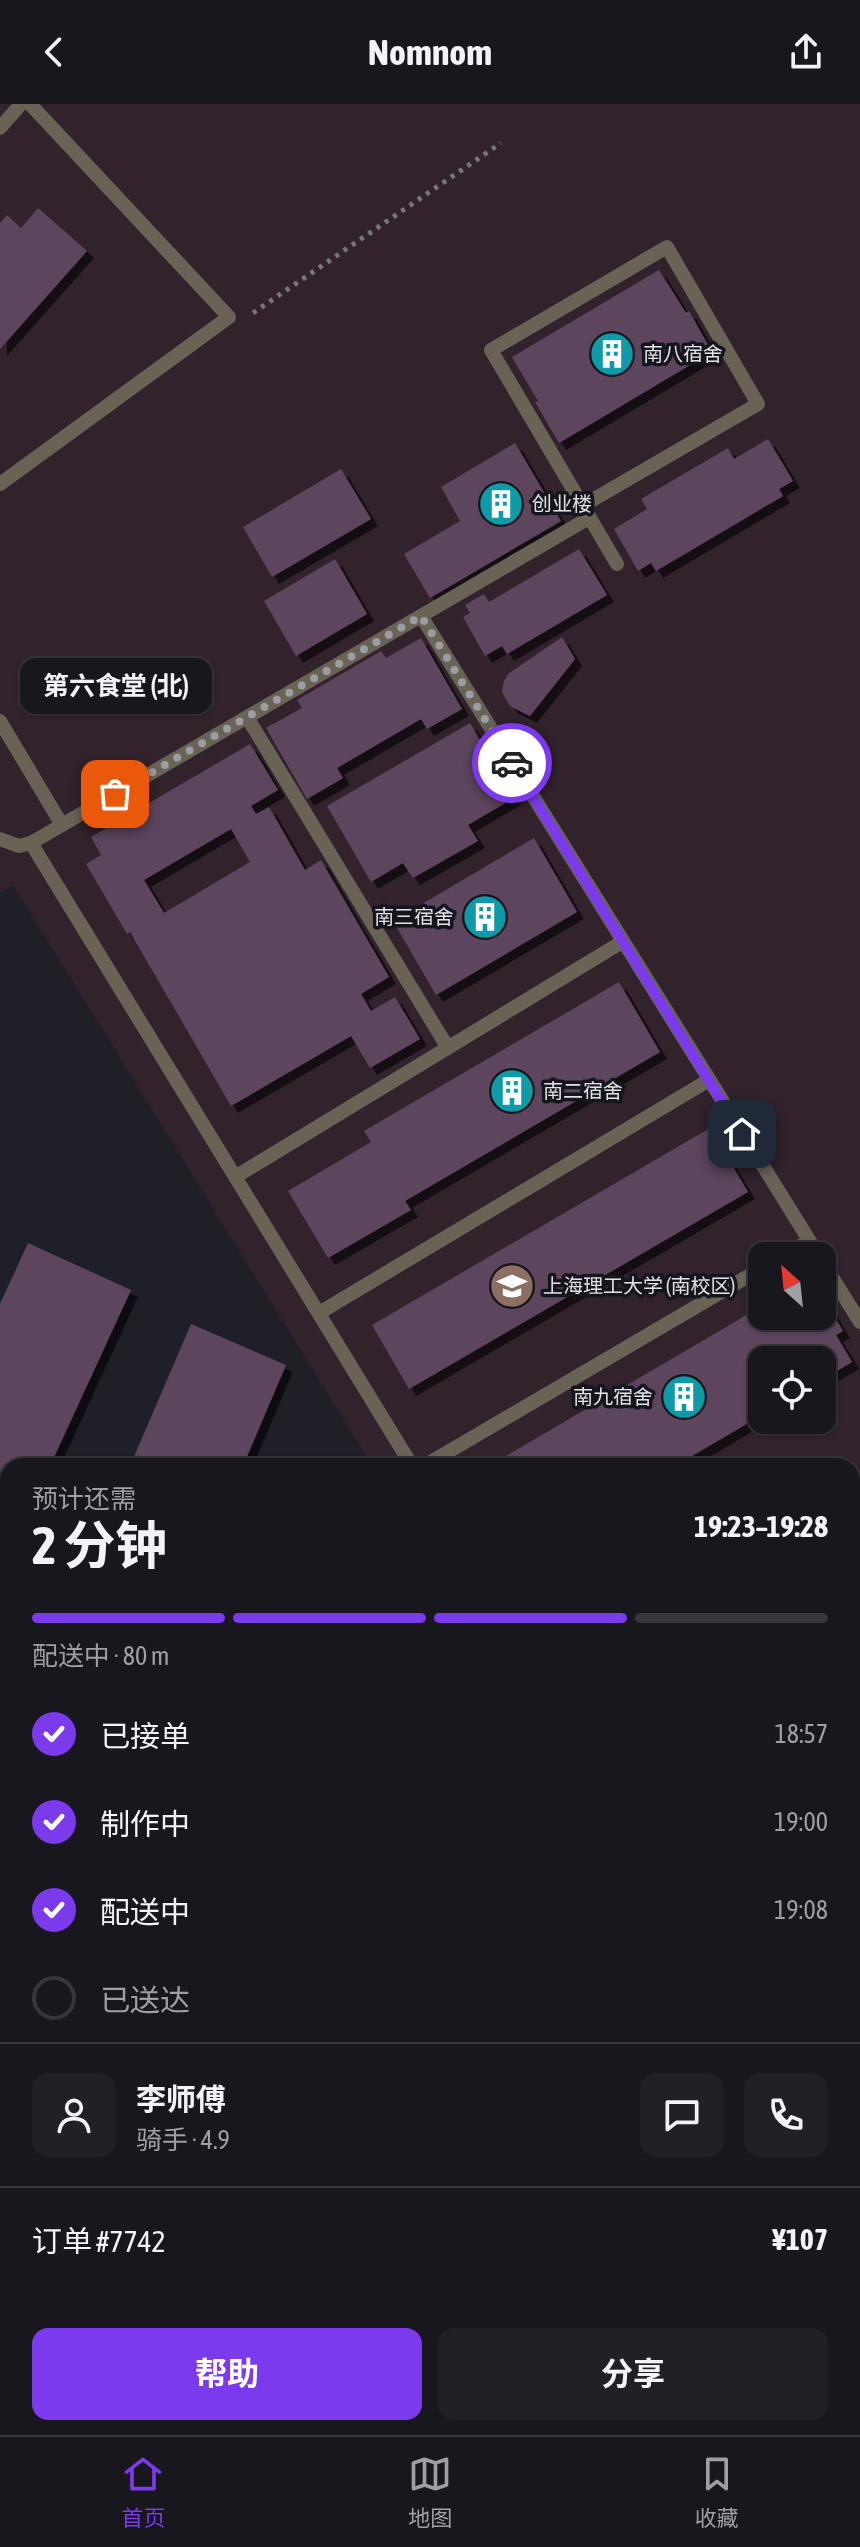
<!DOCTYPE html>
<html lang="zh">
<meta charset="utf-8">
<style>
:root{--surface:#17171d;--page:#202026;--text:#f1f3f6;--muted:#9e9fa4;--line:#36363b;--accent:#7c3aed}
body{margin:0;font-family:"Asap Condensed","Noto Sans SC",sans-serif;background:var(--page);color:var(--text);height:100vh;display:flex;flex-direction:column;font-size:30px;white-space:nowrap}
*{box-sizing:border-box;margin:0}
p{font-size:26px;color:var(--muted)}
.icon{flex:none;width:44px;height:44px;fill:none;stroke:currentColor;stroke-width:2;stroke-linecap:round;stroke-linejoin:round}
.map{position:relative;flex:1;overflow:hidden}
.details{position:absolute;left:0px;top:1354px;width:860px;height:978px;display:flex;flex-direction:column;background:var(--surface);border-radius:24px 24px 0 0;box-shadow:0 2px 6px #0004,0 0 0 2px var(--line)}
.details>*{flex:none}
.needle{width:52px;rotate:333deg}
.controls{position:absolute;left:748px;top:1138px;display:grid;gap:16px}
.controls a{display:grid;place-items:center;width:88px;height:88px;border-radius:16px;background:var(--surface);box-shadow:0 2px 6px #0004,0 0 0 2px var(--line);font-size:40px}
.pin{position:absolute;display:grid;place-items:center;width:68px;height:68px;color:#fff;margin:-34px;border-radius:16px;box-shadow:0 4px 12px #0006}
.courier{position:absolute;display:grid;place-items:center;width:80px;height:80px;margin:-40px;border:6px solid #7c3aed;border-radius:50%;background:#fff;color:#222;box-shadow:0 2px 10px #0007}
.bubble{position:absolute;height:56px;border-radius:16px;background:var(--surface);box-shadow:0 2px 6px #0004,0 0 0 2px var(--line);font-size:26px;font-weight:700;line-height:56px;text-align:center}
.overview em{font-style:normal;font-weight:700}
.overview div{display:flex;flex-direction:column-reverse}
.overview{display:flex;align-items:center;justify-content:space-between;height:136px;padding:0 32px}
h1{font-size:52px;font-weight:700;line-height:60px}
.bar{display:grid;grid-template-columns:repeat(4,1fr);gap:12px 8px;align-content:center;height:96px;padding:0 32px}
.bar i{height:10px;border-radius:6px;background:var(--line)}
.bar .selected{background:var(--accent)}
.bar p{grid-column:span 4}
.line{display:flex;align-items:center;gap:20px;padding:0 32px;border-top:2px solid var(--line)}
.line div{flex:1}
.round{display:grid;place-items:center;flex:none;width:84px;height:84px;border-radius:16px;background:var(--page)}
ol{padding:0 32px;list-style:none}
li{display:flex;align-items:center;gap:24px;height:88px}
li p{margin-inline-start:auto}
li .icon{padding:8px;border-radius:50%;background:var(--accent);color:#fff;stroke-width:4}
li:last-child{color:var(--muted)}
li i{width:44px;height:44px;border:4px solid var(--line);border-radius:50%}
.primary-button{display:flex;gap:16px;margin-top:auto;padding:16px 32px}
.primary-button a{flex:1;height:92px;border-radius:16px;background:var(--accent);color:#fff;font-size:32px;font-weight:700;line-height:92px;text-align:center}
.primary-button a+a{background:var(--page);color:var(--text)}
header{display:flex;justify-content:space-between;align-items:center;height:104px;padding:0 32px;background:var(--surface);font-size:36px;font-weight:700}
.tabs{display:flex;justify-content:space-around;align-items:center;height:112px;border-top:2px solid var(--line);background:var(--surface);font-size:22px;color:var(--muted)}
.tabs a{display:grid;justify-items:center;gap:4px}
.tabs .selected{color:var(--accent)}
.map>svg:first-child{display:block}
</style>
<header><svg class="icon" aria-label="back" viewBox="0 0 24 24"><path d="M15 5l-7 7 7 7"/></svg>Nomnom<svg class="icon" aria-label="share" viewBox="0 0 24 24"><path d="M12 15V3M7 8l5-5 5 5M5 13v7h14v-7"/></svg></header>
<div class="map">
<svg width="860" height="2331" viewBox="0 0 860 2331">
<defs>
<filter id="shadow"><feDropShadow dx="7" dy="7" stdDeviation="0" flood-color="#0009"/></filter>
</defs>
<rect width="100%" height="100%" fill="#1f1f27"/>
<!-- education -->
<path fill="#31222c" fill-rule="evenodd" d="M0,0H860V2331H809L804,2324H852V1362H362L367,1353L13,781L0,789ZM762,1152H822V1212H762ZM762,1256H822V1316H762Z"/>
<!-- building -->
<g fill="#5d455d" fill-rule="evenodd" filter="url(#shadow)">
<polygon points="38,104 87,147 0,245 0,119 7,111 21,124"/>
<polygon points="659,166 686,209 689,207 712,248 559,339 535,298 538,297 512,253"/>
<polygon points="768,335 793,377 779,385 783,392 656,467 651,459 638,467 614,425 647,405 641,395 728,344 734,355"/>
<polygon points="515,339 561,417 430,494 404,450 460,417 441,383"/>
<polygon points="341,365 371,415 272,473 243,423"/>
<polygon points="579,445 607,491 507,550 502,542 485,552 463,513 470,509 465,501 484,490 489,498"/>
<polygon points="335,455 367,510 296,552 264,497"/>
<polygon points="562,533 575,555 530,612 510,602 502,588 504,577 508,570"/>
<polygon points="421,534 462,605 427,625 421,615 337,664 343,674 307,695 266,624 302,604 297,596 381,547 386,554"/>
<polygon points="470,619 514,694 468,721 478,737 413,774 403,759 371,778 327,702"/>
<path d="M250,640L278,686L251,702L256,710L269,703L305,766L321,756L389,873L361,890L371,907L395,893L420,935L370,964L351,932L231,1002L130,828L127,830L86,760L101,751L91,733ZM231,725L250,758L164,809L144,776Z"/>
<polygon points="534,734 577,808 436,891 393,817"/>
<polygon points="619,878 660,948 405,1097 411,1106 328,1154 288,1087 371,1038 364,1027"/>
<polygon points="710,1024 748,1088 409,1285 372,1221"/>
<polygon points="28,1139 131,1186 50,1362 8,1362 8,1454 0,1472 0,1200"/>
<polygon points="827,1200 843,1227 836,1231 852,1258 822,1276 822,1256 762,1256 762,1311 675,1362 489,1362 762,1202 762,1212 822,1212 822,1203"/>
<polygon points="191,1220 286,1261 243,1362 130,1362"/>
<polygon points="860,1392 860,1482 852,1486 852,1397"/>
<polygon points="8,1619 8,1714 0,1710 0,1636"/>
<polygon points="0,1861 8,1877 8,1934 0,1938"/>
<polygon points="860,2033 860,2075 852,2062 852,2038"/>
<polygon points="852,2143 860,2157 860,2164 852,2169"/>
<polygon points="860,2254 860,2331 820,2331 816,2324 852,2324 852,2258"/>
</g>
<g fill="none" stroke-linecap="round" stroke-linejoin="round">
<!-- primary-tunnel -->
<g stroke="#3c3c44" stroke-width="20" stroke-dasharray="20 10" stroke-linecap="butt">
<polyline points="852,1519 860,1513"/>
<polyline points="852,1566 860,1559"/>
</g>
<!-- path -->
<polyline stroke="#76767d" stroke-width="5" stroke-dasharray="4 6" stroke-linecap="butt" points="253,209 501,39"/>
<!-- lane -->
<g stroke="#686355" stroke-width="14">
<polyline points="0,24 21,0"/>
<polyline points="0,380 229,213 30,0"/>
<polyline points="582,402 758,300 667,143 491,246 617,460"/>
<polyline points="421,512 819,1152"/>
<polyline points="247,613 448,944"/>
<polyline points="0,617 62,721"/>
<polyline points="0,735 19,742 31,739 589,414"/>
<polyline points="31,739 412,1362"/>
<polyline points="235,1073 622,838"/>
<polyline points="783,1152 809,1137"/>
<polyline points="822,1157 860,1218"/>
<polyline points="319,1209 709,976"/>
<polyline points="424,1362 762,1164"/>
<polyline points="852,1653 860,1666"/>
<polyline points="852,1799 860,1806"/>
<polyline points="852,2019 860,2014"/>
<polyline points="852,2080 860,2093"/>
</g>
<!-- primary -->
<g stroke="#b0a689" stroke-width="20">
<polyline points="0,2107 8,2109"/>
<polyline points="0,2184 8,2186"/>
<polyline points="0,2223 8,2225"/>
<polyline points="0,2284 8,2286"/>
<polyline points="151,2324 174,2331"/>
<polyline points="289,2324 308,2331"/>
<polyline points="447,2324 461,2331"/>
<polyline points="597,2324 609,2331"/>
<polyline points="0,2330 1,2331"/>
<polyline points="121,2331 124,2324"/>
<polyline points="217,2331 221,2324"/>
</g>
<!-- highway -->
<g stroke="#cdc19e" stroke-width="24">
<polyline points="0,2144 8,2146"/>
<polyline points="0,2249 8,2251"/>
<polyline points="261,2324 280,2331"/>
<polyline points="509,2324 522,2331"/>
</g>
</g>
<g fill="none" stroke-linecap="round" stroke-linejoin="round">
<!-- done -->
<polyline stroke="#9c9da3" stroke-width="8" stroke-dasharray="0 14.4" points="115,690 421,512 512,659"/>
<!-- route -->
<polyline stroke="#7c3aed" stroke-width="10" points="512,659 742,1030"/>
</g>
<!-- icons -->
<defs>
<g id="building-disc" transform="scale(2.3)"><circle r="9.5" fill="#0f9aa8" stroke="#15161d"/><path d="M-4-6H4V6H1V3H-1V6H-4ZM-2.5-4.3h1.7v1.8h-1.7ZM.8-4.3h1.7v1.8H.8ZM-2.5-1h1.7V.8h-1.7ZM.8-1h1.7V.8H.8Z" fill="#fff"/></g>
<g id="university-disc" transform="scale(2.3)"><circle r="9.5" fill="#8d6e63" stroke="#15161d"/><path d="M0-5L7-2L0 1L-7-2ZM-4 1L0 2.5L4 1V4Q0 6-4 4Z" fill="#fff"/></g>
</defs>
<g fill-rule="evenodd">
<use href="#building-disc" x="612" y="250"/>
<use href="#building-disc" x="501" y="400"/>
<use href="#building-disc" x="485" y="813"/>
<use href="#building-disc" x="512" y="987"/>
<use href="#university-disc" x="512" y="1182"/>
<use href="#building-disc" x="684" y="1293"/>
</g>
<g text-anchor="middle" stroke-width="7" stroke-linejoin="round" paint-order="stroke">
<!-- poi labels -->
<g font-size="20" fill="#e0e1e6" stroke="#15161d" text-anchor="start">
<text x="643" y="257">南八宿舍</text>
<text x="532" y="407">创业楼</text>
<text x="454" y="820" text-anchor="end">南三宿舍</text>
<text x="543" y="994">南二宿舍</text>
<text x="543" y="1189">上海理工大学 (南校区)</text>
<text x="653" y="1300" text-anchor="end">南九宿舍</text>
</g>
</g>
</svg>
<div class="controls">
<a><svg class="needle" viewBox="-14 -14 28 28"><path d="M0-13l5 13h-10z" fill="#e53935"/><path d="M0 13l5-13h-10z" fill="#9e9fa4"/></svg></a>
<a><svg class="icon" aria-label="locate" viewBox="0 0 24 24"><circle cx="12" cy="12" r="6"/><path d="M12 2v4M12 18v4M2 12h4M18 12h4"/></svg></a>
</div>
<div class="pin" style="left:115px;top:690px;background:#ea580c"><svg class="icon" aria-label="bag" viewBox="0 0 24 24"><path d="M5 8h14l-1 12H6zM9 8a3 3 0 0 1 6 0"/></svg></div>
<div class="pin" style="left:742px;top:1030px;background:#1f2937"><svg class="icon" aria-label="home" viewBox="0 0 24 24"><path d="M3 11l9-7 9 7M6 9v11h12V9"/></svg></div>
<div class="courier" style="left:512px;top:659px"><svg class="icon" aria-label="car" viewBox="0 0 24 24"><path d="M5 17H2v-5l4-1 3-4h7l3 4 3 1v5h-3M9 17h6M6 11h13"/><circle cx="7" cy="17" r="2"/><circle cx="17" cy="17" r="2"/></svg></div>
<div class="bubble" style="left:20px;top:554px;width:192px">第六食堂 (北)</div>
<section class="details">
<div class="overview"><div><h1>2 分钟</h1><p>预计还需</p></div><em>19:23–19:28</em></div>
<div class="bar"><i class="selected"></i><i class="selected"></i><i class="selected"></i><i></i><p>配送中 · 80 m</p></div>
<ol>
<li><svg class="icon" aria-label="check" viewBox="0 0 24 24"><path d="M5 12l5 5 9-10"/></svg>已接单<p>18:57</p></li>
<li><svg class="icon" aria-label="check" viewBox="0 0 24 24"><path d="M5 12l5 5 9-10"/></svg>制作中<p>19:00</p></li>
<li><svg class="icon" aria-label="check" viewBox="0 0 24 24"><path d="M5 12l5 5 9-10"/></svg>配送中<p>19:08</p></li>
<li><i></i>已送达</li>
</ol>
<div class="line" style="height:144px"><a class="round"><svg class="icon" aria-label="person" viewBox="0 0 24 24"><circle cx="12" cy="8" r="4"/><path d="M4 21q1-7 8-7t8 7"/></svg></a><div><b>李师傅</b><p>骑手 · 4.9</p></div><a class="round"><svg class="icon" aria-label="chat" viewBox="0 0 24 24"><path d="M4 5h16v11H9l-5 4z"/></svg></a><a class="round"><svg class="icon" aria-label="phone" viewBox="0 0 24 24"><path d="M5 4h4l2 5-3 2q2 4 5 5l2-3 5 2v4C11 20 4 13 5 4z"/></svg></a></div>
<div class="line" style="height:104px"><div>订单 #7742</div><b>¥107</b></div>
<div class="primary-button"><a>帮助</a><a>分享</a></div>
</section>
</div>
<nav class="tabs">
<a class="selected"><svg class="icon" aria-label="home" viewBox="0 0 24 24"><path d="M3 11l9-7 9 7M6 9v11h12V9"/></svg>首页</a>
<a><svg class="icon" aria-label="map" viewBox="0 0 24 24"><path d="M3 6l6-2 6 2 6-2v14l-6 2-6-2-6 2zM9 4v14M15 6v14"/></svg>地图</a>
<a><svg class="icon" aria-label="saved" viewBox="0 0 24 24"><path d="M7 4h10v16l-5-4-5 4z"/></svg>收藏</a>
</nav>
